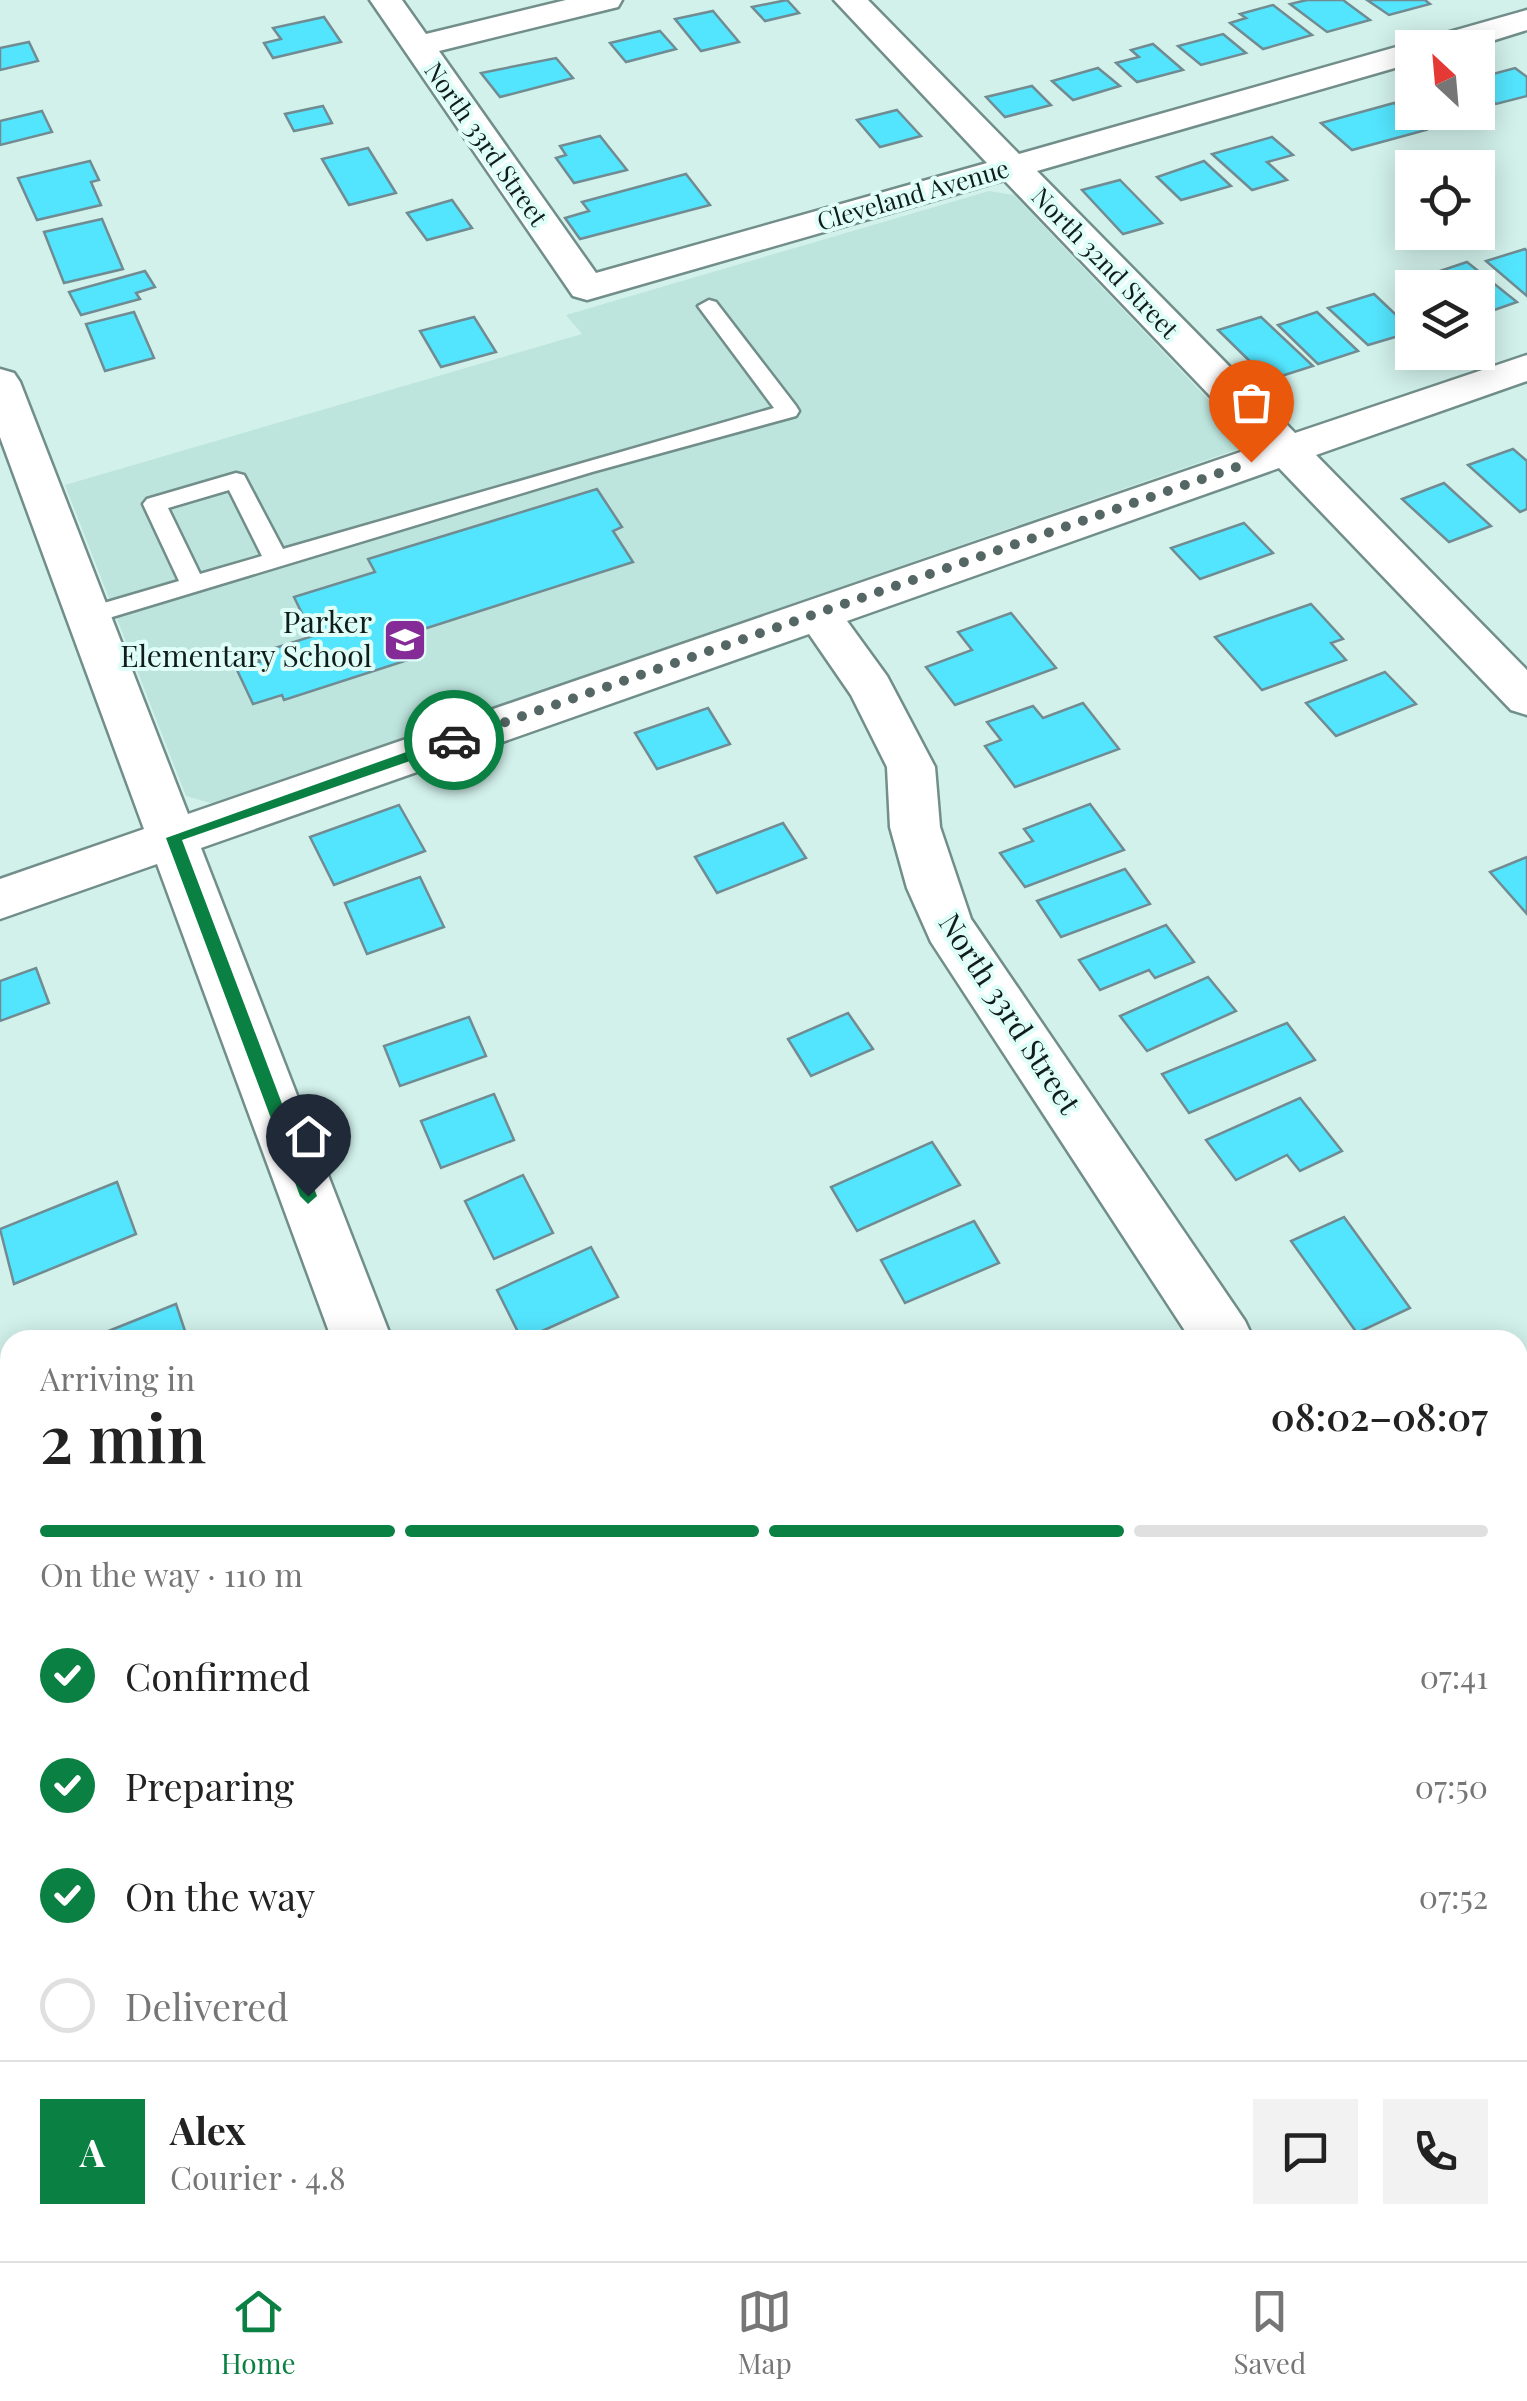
<!DOCTYPE html>
<meta charset="utf-8">
<style>
:root{--surface:#fff;--page:#f2f2f2;--text:#222;--muted:#767676;--line:#e0e0e0;--accent:#0b8043}
body{margin:0;font-family:"Playfair Display",serif;background:var(--page);color:var(--text);height:100vh;display:flex;flex-direction:column;font-size:38px;white-space:nowrap}
*{box-sizing:border-box;margin:0}
p{font-size:32px;color:var(--muted)}
.icon{flex:none;width:55px;height:55px;fill:none;stroke:currentColor;stroke-width:2;stroke-linecap:round;stroke-linejoin:round}
.map{position:relative;flex:1;overflow:hidden}
.drawer{position:absolute;left:0px;top:1330px;width:1528px;height:932px;display:flex;flex-direction:column;background:var(--surface);border-radius:30px 30px 0 0;box-shadow:0 5px 25px #0003}
.drawer>*{flex:none}
.needle{width:65px;rotate:334deg}
.buttons{position:absolute;left:1395px;top:30px;display:grid;gap:20px}
.buttons a{display:grid;place-items:center;width:100px;height:100px;border-radius:0px;background:var(--surface);box-shadow:0 5px 25px #0003;font-size:50px}
.pin{position:absolute;display:grid;place-items:center;width:85px;height:85px;color:#fff;margin:-102px -42px;border-radius:50% 50% 50% 0;rotate:-45deg;box-shadow:0 0 10px #0007}
.pin .icon{rotate:45deg}
.courier{position:absolute;display:grid;place-items:center;width:100px;height:100px;margin:-50px;border:8px solid #0b8043;border-radius:50%;background:#fff;color:#222;box-shadow:0 2px 12px #0007}
.head em{font-style:normal;font-weight:600}
.head div{display:flex;flex-direction:column-reverse}
.head{display:flex;align-items:center;justify-content:space-between;height:170px;padding:0 40px}
h1{font-size:65px;font-weight:600;line-height:75px}
.bar{display:grid;grid-template-columns:repeat(4,1fr);gap:15px 10px;align-content:center;height:120px;padding:0 40px}
.bar i{height:12px;border-radius:8px;background:var(--line)}
.bar .active{background:var(--accent)}
.bar p{grid-column:span 4}
.line{display:flex;align-items:center;gap:25px;padding:0 40px;border-top:2px solid var(--line)}
.line div{flex:1}
.round{display:grid;place-items:center;flex:none;width:105px;height:105px;border-radius:0px;background:var(--page)}
ol{padding:0 40px;list-style:none}
li{display:flex;align-items:center;gap:30px;height:110px}
li p{margin-inline-start:auto}
li .icon{padding:10px;border-radius:50%;background:var(--accent);color:#fff;stroke-width:4}
li:last-child{color:var(--muted)}
li i{width:55px;height:55px;border:5px solid var(--line);border-radius:50%}
.tabs{display:flex;justify-content:space-around;align-items:center;height:140px;border-top:2px solid var(--line);background:var(--surface);font-size:28px;color:var(--muted)}
.tabs a{display:grid;justify-items:center;gap:5px}
.tabs .active{color:var(--accent)}
.map>svg:first-child{display:block}
</style>
<div class="map">
<svg width="1527" height="2261" viewBox="0 0 1527 2261">
<rect width="100%" height="100%" fill="#d2f1eb"/>
<!-- built -->
<polygon fill="#bde5de" points="989,191 1014,195 1244,437 1238,449 214,804 186,796 65,485 582,334 566,315"/>
<!-- building -->
<g fill="#54e5fe" stroke="#708c92" stroke-width="2.5">
<polygon points="787,0 799,13 765,21 752,7"/>
<polygon points="1307,0 1343,0 1370,20 1327,32 1290,4"/>
<polygon points="1367,0 1425,0 1430,4 1389,15"/>
<polygon points="1273,5 1312,35 1263,49 1230,23 1246,18 1240,14"/>
<polygon points="713,11 739,42 701,51 675,19"/>
<polygon points="324,17 341,42 273,58 264,43 281,39 273,28"/>
<polygon points="660,31 676,49 626,62 610,43"/>
<polygon points="1223,34 1246,53 1201,65 1178,46"/>
<polygon points="29,42 38,61 0,70 0,48"/>
<polygon points="1153,44 1183,70 1137,82 1116,63 1139,57 1131,50"/>
<polygon points="556,58 573,78 500,97 481,73"/>
<polygon points="1098,68 1120,86 1073,100 1052,81"/>
<polygon points="1515,68 1527,77 1527,96 1496,104 1478,89 1478,78"/>
<polygon points="1032,86 1051,105 1005,117 986,97"/>
<polygon points="1394,103 1426,130 1352,150 1321,123"/>
<polygon points="323,106 332,123 294,131 285,114"/>
<polygon points="897,110 921,136 880,147 857,120"/>
<polygon points="42,111 52,132 0,145 0,121"/>
<polygon points="600,136 627,170 574,183 556,158 566,155 560,146"/>
<polygon points="1272,137 1293,155 1267,162 1287,180 1252,190 1212,154"/>
<polygon points="368,148 396,193 349,205 322,159"/>
<polygon points="90,161 99,180 91,182 101,205 37,220 18,178"/>
<polygon points="1204,161 1231,186 1181,200 1157,177"/>
<polygon points="686,174 710,205 580,239 565,218 589,211 582,202"/>
<polygon points="1120,180 1162,223 1123,234 1082,190"/>
<polygon points="452,200 472,228 427,240 407,213"/>
<polygon points="102,219 123,269 64,283 44,232"/>
<polygon points="1525,249 1527,251 1527,296 1486,261"/>
<polygon points="1467,262 1517,302 1480,315 1478,288 1448,288 1431,274"/>
<polygon points="145,271 155,287 136,293 140,299 81,315 69,292"/>
<polygon points="1374,294 1412,330 1412,332 1368,345 1328,308"/>
<polygon points="134,312 154,358 105,371 86,324"/>
<polygon points="1317,312 1358,351 1318,364 1278,325"/>
<polygon points="474,317 496,352 441,367 420,331"/>
<polygon points="1261,317 1313,366 1269,380 1218,330"/>
<polygon points="1513,449 1527,461 1527,509 1520,512 1468,465"/>
<polygon points="1444,483 1491,526 1449,542 1402,499"/>
<polygon points="597,489 622,527 613,531 633,562 405,635 417,657 284,700 282,695 253,704 237,670 260,662 256,654 313,636 294,597 375,572 368,559"/>
<polygon points="1244,523 1273,553 1200,579 1171,548"/>
<polygon points="1311,604 1343,639 1331,643 1346,660 1262,690 1215,637"/>
<polygon points="1011,613 1056,668 955,705 926,667 972,650 958,632"/>
<polygon points="1385,672 1416,704 1336,736 1306,703"/>
<polygon points="1083,703 1119,749 1015,787 985,746 1001,740 987,722 1033,706 1043,718"/>
<polygon points="708,708 730,744 657,769 635,733"/>
<polygon points="1090,804 1124,850 1025,887 1000,853 1033,841 1024,829"/>
<polygon points="399,805 425,851 334,885 310,837"/>
<polygon points="783,823 806,858 717,893 695,857"/>
<polygon points="1527,857 1527,914 1490,872"/>
<polygon points="1125,869 1150,904 1061,937 1037,901"/>
<polygon points="420,877 444,927 367,954 345,903"/>
<polygon points="1166,925 1194,962 1155,978 1149,970 1100,990 1079,960"/>
<polygon points="36,968 49,1003 0,1021 0,981"/>
<polygon points="1208,977 1236,1011 1147,1051 1120,1016"/>
<polygon points="848,1013 873,1049 811,1076 788,1039"/>
<polygon points="469,1017 486,1056 400,1086 384,1046"/>
<polygon points="1287,1023 1315,1060 1189,1113 1162,1074"/>
<polygon points="494,1094 514,1140 441,1168 421,1121"/>
<polygon points="1300,1098 1342,1151 1300,1171 1287,1155 1236,1180 1206,1140"/>
<polygon points="932,1142 960,1185 857,1231 831,1187"/>
<polygon points="523,1175 553,1233 494,1259 465,1201"/>
<polygon points="117,1182 136,1234 14,1284 0,1229"/>
<polygon points="1344,1217 1410,1308 1357,1333 1291,1241"/>
<polygon points="974,1221 999,1263 905,1303 881,1260"/>
<polygon points="591,1247 618,1297 522,1340 497,1290"/>
<polygon points="176,1304 188,1340 86,1340"/>
<polygon points="1527,1466 1527,1563 1518,1568 1518,1470"/>
<polygon points="356,2252 449,2252 451,2261 358,2261"/>
</g>
<g fill="none" stroke-linecap="round" stroke-linejoin="round">
<!-- service casing -->
<g stroke="#728e8a" stroke-width="5">
<path id="service" d="M709,300L716,302L796,406L799,411L796,416L592,472L89,624L77,616L80,610L179,581L143,504L147,499L236,473L244,475L283,549L774,408L698,306ZM229,490L262,556L200,574L168,508Z"/>
</g>
<!-- minor casing -->
<g stroke="#728e8a" stroke-width="5">
<g id="minor">
<polygon points="370,0 402,0 426,34 566,0 622,0 618,7 439,51 596,273 987,163 834,0 868,0 1019,154 1527,10 1527,30 1469,48 1412,48 1412,63 1037,171 1295,433 1527,355 1527,381 1316,455 1527,670 1527,715 1511,710 1279,468 847,621 887,676 935,767 940,827 971,919 1245,1321 1254,1340 1191,1340 931,942 907,888 890,827 887,767 851,695 809,634 201,848 392,1340 332,1340 157,864 0,919 0,879 144,829 0,437 0,369 14,373 20,382 188,814 1258,446 1004,180 601,296 587,300 573,296"/>
<polygon points="1518,1745 1527,1749 1527,1827 1518,1823"/>
<polygon points="667,2252 744,2252 747,2261 669,2261"/>
</g>
</g>
<!-- service -->
<use href="#service" fill="#fff" fill-rule="evenodd"/>
<!-- minor -->
<use href="#minor" fill="#fff" fill-rule="evenodd"/>
</g>
<!-- route -->
<polygon fill="#0b8043" points="454,735 461,740 459,744 182,840 317,1196 308,1204 300,1196 166,838"/>
<g fill="none" stroke-linecap="round" stroke-linejoin="round">
<!-- done -->
<polyline stroke="#556764" stroke-width="10" stroke-dasharray="0 18" points="454,740 1251,462"/>
</g>
<!-- icons -->
<defs>
<g id="school-square" transform="scale(2.25)"><rect x="-9" y="-9" width="18" height="18" rx="4" fill="#842b97" stroke="#dffef8"/><path d="M0-5L7-2L0 1L-7-2ZM-4 1L0 2.5L4 1V4Q0 6-4 4Z" fill="#fff"/></g>
</defs>
<g fill-rule="evenodd">
<use href="#school-square" x="405" y="640"/>
</g>
<g text-anchor="middle" stroke-width="8" stroke-linejoin="round" paint-order="stroke">
<!-- far-street labels -->
<g font-size="25" fill="#111d1b" stroke="#dffef8">
<text transform="translate(486 144) rotate(55)" y="9">North 33rd Street</text>
<text transform="translate(913 195) rotate(-16)" y="9">Cleveland Avenue</text>
<text transform="translate(1105 263) rotate(46)" y="9">North 32nd Street</text>
</g>
<!-- poi labels -->
<g font-size="30" fill="#111d1b" stroke="#dffef8" text-anchor="end">
<text x="372" y="633">Parker<tspan x="372" dy="34">Elementary School</tspan></text>
</g>
<!-- street labels -->
<g font-size="30" fill="#111d1b" stroke="#dffef8">
<text transform="translate(1009 1014) rotate(57)" y="10">North 33rd Street</text>
</g>
</g>
</svg>
<div class="buttons">
<a><svg class="needle" viewBox="-14 -14 28 28"><path d="M0-13l5 13h-10z" fill="#e53935"/><path d="M0 13l5-13h-10z" fill="#767676"/></svg></a>
<a><svg class="icon" aria-label="locate" viewBox="0 0 24 24"><circle cx="12" cy="12" r="6"/><path d="M12 2v4M12 18v4M2 12h4M18 12h4"/></svg></a>
<a><svg class="icon" aria-label="layers" viewBox="0 0 24 24"><path d="M12 4l9 5-9 5-9-5zM3 14l9 5 9-5"/></svg></a>
</div>
<div class="pin" style="left:1251px;top:462px;background:#ea580c"><svg class="icon" aria-label="bag" viewBox="0 0 24 24"><path d="M5 8h14l-1 12H6zM9 8a3 3 0 0 1 6 0"/></svg></div>
<div class="pin" style="left:308px;top:1196px;background:#1f2937"><svg class="icon" aria-label="home" viewBox="0 0 24 24"><path d="M3 11l9-7 9 7M6 9v11h12V9"/></svg></div>
<div class="courier" style="left:454px;top:740px"><svg class="icon" aria-label="car" viewBox="0 0 24 24"><path d="M5 17H2v-5l4-1 3-4h7l3 4 3 1v5h-3M9 17h6M6 11h13"/><circle cx="7" cy="17" r="2"/><circle cx="17" cy="17" r="2"/></svg></div>
<section class="drawer">
<div class="head"><div><h1>2 min</h1><p>Arriving in</p></div><em>08:02–08:07</em></div>
<div class="bar"><i class="active"></i><i class="active"></i><i class="active"></i><i></i><p>On the way · 110 m</p></div>
<ol>
<li><svg class="icon" aria-label="check" viewBox="0 0 24 24"><path d="M5 12l5 5 9-10"/></svg>Confirmed<p>07:41</p></li>
<li><svg class="icon" aria-label="check" viewBox="0 0 24 24"><path d="M5 12l5 5 9-10"/></svg>Preparing<p>07:50</p></li>
<li><svg class="icon" aria-label="check" viewBox="0 0 24 24"><path d="M5 12l5 5 9-10"/></svg>On the way<p>07:52</p></li>
<li><i></i>Delivered</li>
</ol>
<div class="line" style="height:180px"><b class="round" style="background:var(--accent);color:#fff">A</b><div><b>Alex</b><p>Courier · 4.8</p></div><a class="round"><svg class="icon" aria-label="chat" viewBox="0 0 24 24"><path d="M4 5h16v11H9l-5 4z"/></svg></a><a class="round"><svg class="icon" aria-label="phone" viewBox="0 0 24 24"><path d="M5 4h4l2 5-3 2q2 4 5 5l2-3 5 2v4C11 20 4 13 5 4z"/></svg></a></div>
</section>
</div>
<nav class="tabs">
<a class="active"><svg class="icon" aria-label="home" viewBox="0 0 24 24"><path d="M3 11l9-7 9 7M6 9v11h12V9"/></svg>Home</a>
<a><svg class="icon" aria-label="map" viewBox="0 0 24 24"><path d="M3 6l6-2 6 2 6-2v14l-6 2-6-2-6 2zM9 4v14M15 6v14"/></svg>Map</a>
<a><svg class="icon" aria-label="saved" viewBox="0 0 24 24"><path d="M7 4h10v16l-5-4-5 4z"/></svg>Saved</a>
</nav>
